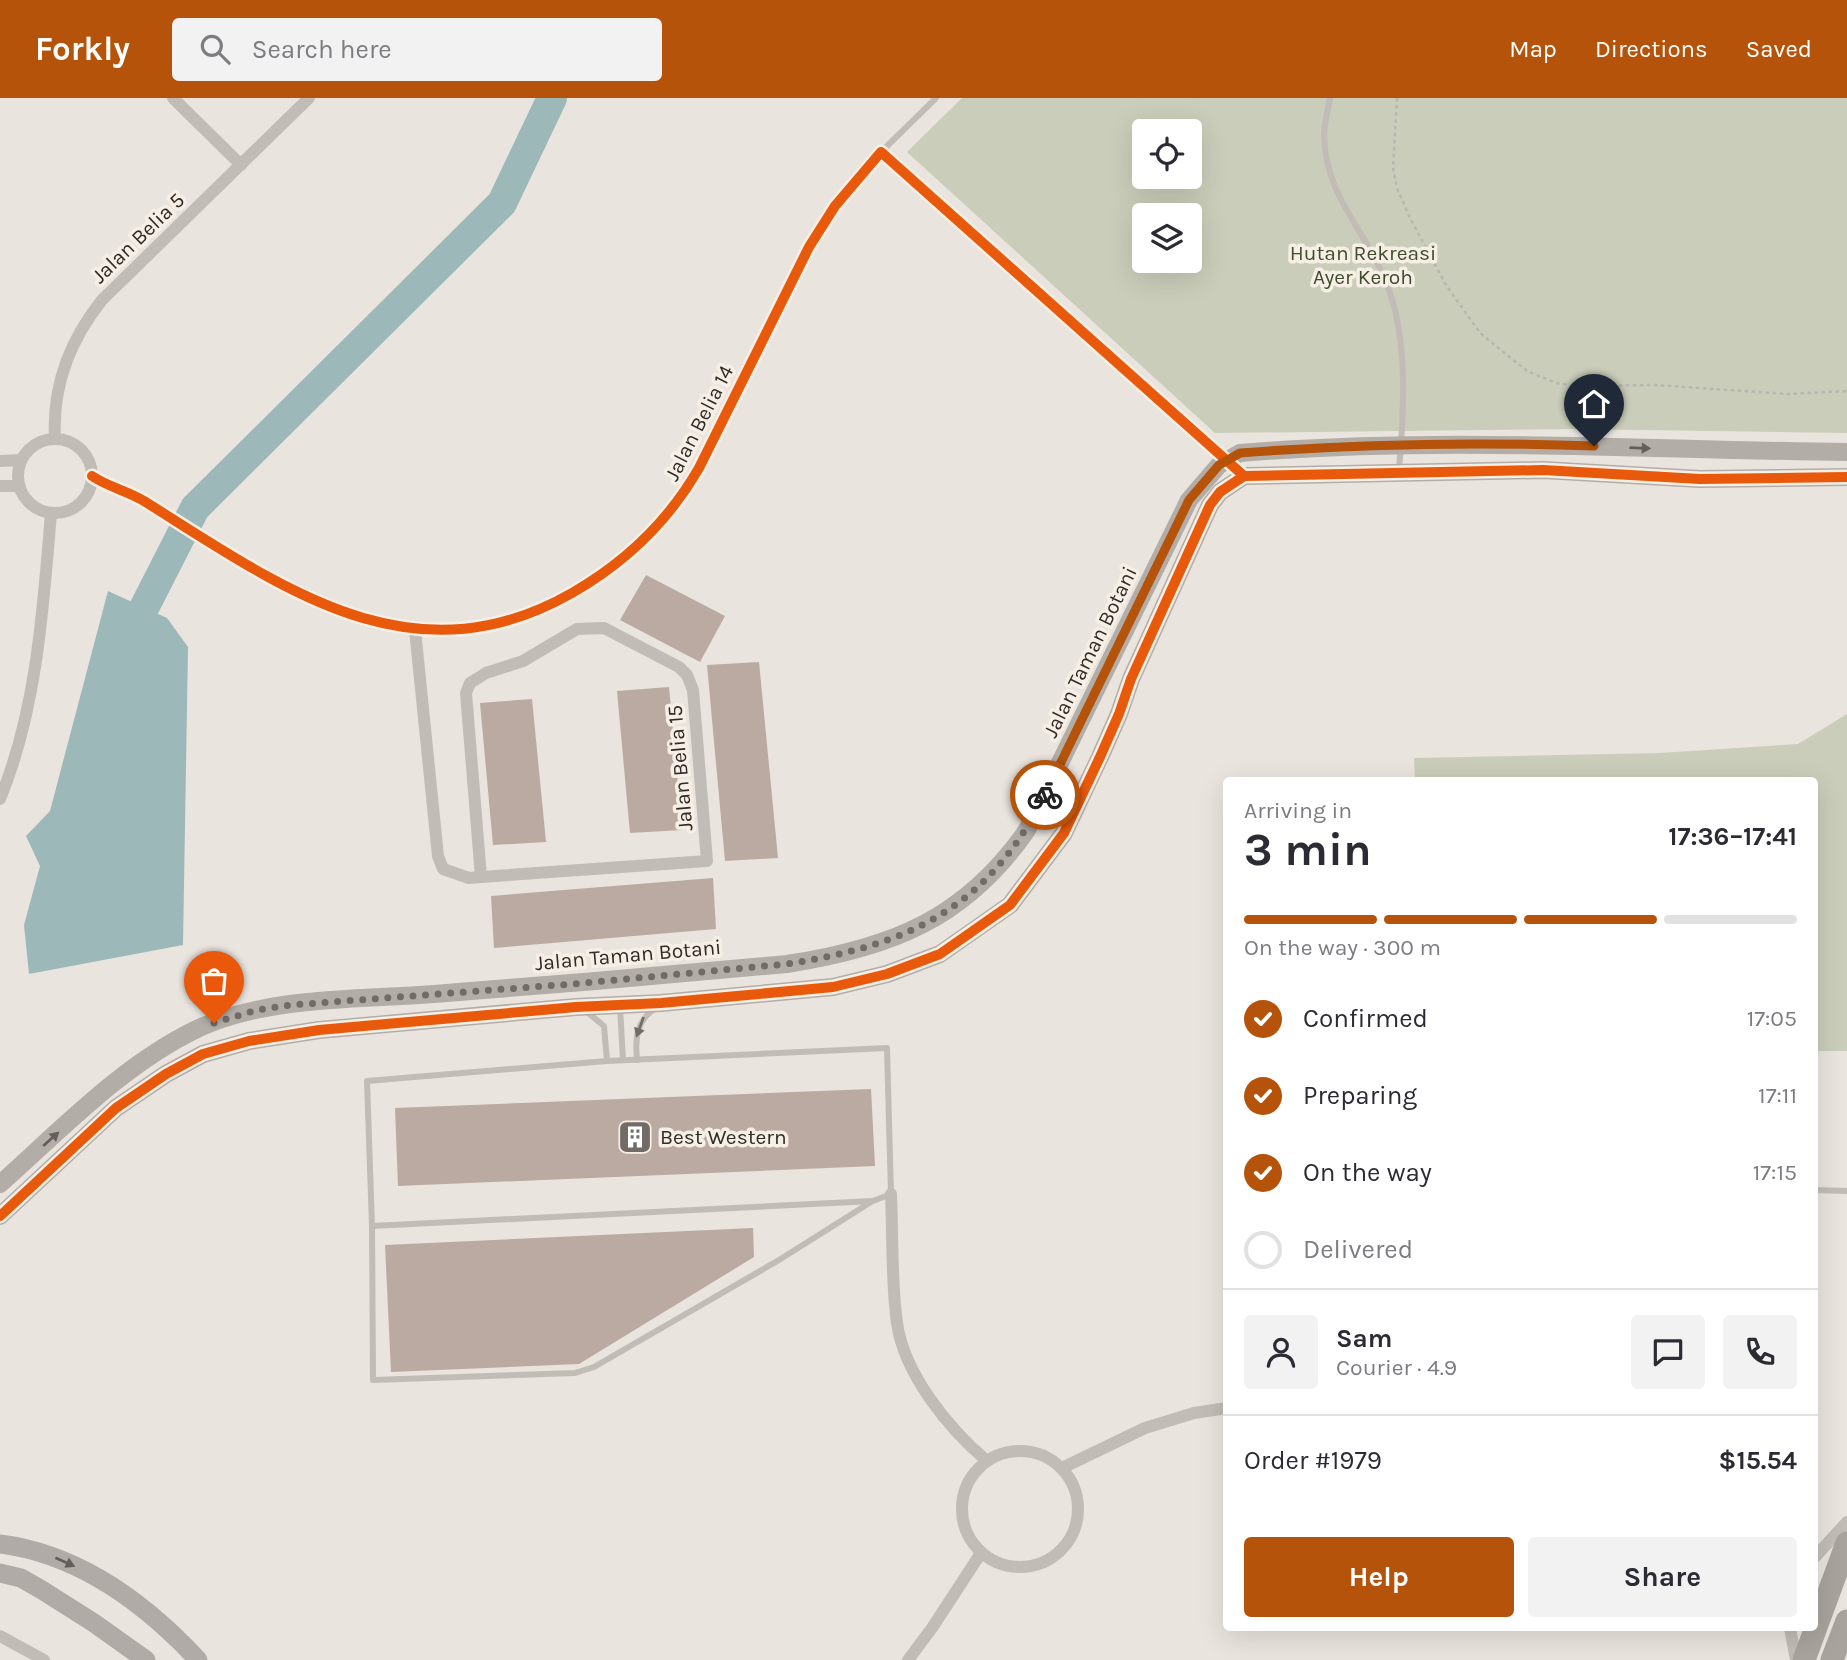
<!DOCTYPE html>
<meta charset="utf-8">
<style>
:root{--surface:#fff;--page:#f2f2f3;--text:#2b2b33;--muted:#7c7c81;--line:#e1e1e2;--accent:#b45309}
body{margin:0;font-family:Karla,sans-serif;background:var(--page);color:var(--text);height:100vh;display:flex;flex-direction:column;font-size:26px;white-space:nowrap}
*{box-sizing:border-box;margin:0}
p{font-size:23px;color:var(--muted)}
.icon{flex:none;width:38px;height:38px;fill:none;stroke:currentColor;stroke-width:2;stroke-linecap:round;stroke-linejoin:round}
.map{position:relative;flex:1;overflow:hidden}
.sheet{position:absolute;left:1223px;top:679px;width:595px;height:854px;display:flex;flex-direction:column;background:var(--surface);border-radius:7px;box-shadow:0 7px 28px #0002}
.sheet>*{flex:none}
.controls{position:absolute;left:1132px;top:21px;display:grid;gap:14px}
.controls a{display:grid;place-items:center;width:70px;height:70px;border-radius:7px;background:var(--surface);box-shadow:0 7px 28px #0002;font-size:35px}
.pin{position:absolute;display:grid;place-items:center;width:60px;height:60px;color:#fff;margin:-72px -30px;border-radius:50% 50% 50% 0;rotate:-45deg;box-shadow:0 0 7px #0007}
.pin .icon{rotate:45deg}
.courier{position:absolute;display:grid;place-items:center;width:70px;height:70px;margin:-35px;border:5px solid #b45309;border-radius:50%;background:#fff;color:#222;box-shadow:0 2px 9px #0007}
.head em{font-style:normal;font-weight:700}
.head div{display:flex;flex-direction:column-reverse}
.head{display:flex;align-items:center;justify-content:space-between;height:119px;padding:0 21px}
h1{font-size:46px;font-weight:700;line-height:52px}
.bar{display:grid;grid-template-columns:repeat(4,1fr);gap:10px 7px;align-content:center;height:84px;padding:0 21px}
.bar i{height:9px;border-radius:5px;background:var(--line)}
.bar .current{background:var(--accent)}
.bar p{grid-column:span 4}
.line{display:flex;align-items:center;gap:18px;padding:0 21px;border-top:2px solid var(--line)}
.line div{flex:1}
.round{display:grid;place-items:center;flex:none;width:74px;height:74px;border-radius:7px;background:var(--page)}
ol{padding:0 21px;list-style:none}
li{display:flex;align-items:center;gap:21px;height:77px}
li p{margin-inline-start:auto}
li .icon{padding:7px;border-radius:50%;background:var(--accent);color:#fff;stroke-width:4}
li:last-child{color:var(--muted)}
li i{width:38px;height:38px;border:4px solid var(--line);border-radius:50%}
.button{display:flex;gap:14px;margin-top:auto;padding:14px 21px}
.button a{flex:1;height:80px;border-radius:7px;background:var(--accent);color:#fff;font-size:28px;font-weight:700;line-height:80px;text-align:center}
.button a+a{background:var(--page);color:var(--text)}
header{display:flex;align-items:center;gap:42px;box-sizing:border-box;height:98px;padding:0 35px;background:var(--accent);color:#fff}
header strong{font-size:33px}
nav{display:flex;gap:38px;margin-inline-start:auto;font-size:24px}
.search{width:490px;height:63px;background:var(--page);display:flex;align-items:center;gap:18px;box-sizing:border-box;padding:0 24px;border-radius:7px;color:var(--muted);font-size:26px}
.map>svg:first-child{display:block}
</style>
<header>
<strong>Forkly</strong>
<div class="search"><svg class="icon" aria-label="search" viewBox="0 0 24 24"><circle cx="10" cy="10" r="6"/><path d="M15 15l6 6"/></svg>Search here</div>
<nav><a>Map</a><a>Directions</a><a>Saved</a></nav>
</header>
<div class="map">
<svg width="1847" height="1562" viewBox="0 0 1847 1562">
<rect width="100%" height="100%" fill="#e9e4de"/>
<!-- green -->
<g fill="#c9cdb9" fill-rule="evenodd">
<path d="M962,0H1847V335L1572,331L1215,335L907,54ZM1144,33H1190V79H1144ZM1144,117H1190V163H1144Z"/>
<polygon points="1847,616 1847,953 1815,953 1815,682 1415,682 1414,660 1660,655 1798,646"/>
</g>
<!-- water -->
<polygon fill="#9db8b8" points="108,493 167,520 188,549 183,847 29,876 24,827 40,768 26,738 50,713"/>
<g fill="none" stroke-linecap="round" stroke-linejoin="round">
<!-- river -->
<polyline stroke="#9db8b8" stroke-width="30" points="144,510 195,410 502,105 552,0"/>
</g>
<!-- building -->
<g fill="#bbaaa2">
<polygon points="646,477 725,518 700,564 620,522"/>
<polygon points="759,564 778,760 725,763 707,567"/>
<polygon points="669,589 682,732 630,735 617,593"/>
<polygon points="532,601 546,744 493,747 480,605"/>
<polygon points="713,780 716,831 494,850 491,798"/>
<polygon points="871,991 875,1068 398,1088 395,1010"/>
<polygon points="753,1130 754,1159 579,1266 391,1274 385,1147"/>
</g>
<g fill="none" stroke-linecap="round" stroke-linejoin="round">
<!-- path -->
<polyline stroke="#bab5b0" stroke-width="2.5" stroke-dasharray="3.5 3.5" stroke-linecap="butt" points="1397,0 1393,71 1397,90 1411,122 1446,187 1480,235 1527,273 1556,285 1576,288 1655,287 1788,296 1847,293"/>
<!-- lane -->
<g stroke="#c2bcb7" stroke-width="6">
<path d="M1330,0C1328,12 1324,25 1324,37C1325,101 1370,136 1389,192C1408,245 1404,315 1399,371"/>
<polyline points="881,54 936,0"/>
<polyline points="620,909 623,962"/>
<polyline points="587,914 604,928 607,963"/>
<polygon points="887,950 891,1096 873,1103 372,1128 367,983 607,963"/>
<path d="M637,962C635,941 636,924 654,911"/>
<polyline points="1815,1092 1847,1093"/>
<polyline points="372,1128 373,1282 575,1275 594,1269 779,1162 871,1104"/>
</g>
<!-- street -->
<g stroke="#c2bcb7" stroke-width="12">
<polyline points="173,0 241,67"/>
<path d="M55,341C52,289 70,242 102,202L309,0"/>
<circle cx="55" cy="378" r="37"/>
<polyline points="0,363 21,362"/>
<path d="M92,378C108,389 128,393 144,403C280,488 411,587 572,495C626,464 668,424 699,370L809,149L835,108L881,54L1244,378"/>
<polyline points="0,388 19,388"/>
<polyline points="415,532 438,758 443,771 469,780 481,779 707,763 693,592 687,577 679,569 604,530 577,531 523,563 486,575 470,585 466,595 481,779"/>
<path d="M0,701C37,611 43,511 51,415"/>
<path d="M891,1096C893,1139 891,1183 897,1225C904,1276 949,1331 987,1363"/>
<circle cx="1020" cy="1411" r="58"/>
<polyline points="1062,1370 1145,1330 1194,1315 1227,1310"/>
<polyline points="1815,1459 1847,1424"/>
<polyline points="1790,1530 1796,1562"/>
<polyline points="0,1538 44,1562"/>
<polyline points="908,1562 932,1530 981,1455"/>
</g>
<!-- secondary -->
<g stroke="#b3ada8" stroke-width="18">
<path d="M0,1086C62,1031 123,966 199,930C271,898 357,902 434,896C552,887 669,877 787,866C891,850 965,821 1027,732L1189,402L1219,367L1240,355C1442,338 1645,352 1847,354"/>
<polyline points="0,1118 116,1010 166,976 203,956 249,943 319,932 576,909 661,905 833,889 887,876 940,856 1010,807 1064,735 1100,659 1119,616 1131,581 1210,407 1220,394 1244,378 1543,372 1700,381 1847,379"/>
</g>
<!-- primary -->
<g stroke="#b0aba7" stroke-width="19">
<path d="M0,1446C79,1456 145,1505 198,1562"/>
<polyline points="0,1475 21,1480 42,1492 94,1525 146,1562"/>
</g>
<!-- highway -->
<g stroke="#a8a39d" stroke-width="23">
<polyline points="1804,1562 1847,1445"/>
<polyline points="1832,1562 1847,1523"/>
</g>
<!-- cycleway casing -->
<g stroke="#f6efe5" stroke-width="15">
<g id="cycleway">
<path d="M92,378C108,389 128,393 144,403C280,488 411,587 572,495C626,464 668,424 699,370L809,149L835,108L881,54L1244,378"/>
<polyline points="0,1118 116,1010 166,976 203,956 249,943 319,932 576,909 661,905 833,889 887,876 940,856 1010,807 1064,735 1100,659 1119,616 1131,581 1210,407 1220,394 1244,378 1543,372 1700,381 1847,379"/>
</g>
</g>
<!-- cycleway -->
<use href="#cycleway" stroke="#e8590c" stroke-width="10"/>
</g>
<!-- one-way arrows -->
<defs><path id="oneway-solid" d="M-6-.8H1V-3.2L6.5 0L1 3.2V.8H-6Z" transform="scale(1.75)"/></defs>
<g fill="#665e5a">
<use href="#oneway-solid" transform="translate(1640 350) rotate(2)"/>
<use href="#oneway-solid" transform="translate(51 1041) rotate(-42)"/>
</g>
<use fill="#736c67" href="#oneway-solid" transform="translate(640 929) rotate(110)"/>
<use fill="#645e5a" href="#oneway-solid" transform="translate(65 1464) rotate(24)"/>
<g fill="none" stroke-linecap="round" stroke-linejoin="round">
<!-- done -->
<path stroke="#726b66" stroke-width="7" stroke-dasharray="0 12.6" d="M214,925L257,912L291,907L573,886L787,866C909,847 987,811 1045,697"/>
<!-- route -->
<path stroke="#b45309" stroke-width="9" d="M1045,697L1189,402L1219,367L1240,355C1355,346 1478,344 1594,348"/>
</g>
<!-- icons -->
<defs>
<g id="building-square" transform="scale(1.75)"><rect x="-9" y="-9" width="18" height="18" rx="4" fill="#726b66" stroke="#f6efe5"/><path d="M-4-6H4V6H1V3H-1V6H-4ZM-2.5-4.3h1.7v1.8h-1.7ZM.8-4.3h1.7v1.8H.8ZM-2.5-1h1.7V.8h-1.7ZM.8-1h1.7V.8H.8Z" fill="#fff"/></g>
</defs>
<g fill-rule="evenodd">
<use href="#building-square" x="635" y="1039"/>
</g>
<g text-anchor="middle" stroke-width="7" stroke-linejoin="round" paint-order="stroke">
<!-- street labels -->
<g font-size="21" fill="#322a26" stroke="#f6efe5">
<text transform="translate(138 140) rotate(-44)" y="7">Jalan Belia 5</text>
<text transform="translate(699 325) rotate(-63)" y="7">Jalan Belia 14</text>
<text transform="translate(1090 554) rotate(-64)" y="7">Jalan Taman Botani</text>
<text transform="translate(680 670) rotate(-95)" y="7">Jalan Belia 15</text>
<text transform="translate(628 857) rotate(-5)" y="7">Jalan Taman Botani</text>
</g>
<!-- park labels -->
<g font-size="21" fill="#414d2d" stroke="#f6efe5">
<text x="1363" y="162">Hutan Rekreasi<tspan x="1363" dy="24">Ayer Keroh</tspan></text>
</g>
<!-- poi labels -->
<g font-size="21" fill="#322a26" stroke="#f6efe5" text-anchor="start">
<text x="660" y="1046">Best Western</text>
</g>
</g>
</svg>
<div class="controls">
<a><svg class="icon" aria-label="locate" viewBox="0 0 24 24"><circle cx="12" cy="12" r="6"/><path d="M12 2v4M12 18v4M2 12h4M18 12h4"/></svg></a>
<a><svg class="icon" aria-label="layers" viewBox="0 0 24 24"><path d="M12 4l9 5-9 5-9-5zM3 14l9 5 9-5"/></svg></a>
</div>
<div class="pin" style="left:214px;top:925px;background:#ea580c"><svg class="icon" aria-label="bag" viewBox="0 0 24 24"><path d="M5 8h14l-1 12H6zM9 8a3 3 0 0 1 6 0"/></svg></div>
<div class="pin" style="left:1594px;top:348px;background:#1f2937"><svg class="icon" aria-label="home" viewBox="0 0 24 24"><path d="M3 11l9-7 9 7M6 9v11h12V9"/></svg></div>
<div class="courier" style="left:1045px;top:697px"><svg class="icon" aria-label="bike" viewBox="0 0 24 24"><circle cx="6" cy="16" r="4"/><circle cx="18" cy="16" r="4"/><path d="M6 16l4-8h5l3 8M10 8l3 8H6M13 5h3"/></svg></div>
<section class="sheet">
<div class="head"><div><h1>3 min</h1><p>Arriving in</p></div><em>17:36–17:41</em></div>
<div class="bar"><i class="current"></i><i class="current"></i><i class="current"></i><i></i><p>On the way · 300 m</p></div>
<ol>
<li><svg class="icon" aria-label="check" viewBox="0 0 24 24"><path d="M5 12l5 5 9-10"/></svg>Confirmed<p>17:05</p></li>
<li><svg class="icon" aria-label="check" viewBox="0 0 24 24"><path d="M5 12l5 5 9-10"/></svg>Preparing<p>17:11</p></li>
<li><svg class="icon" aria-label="check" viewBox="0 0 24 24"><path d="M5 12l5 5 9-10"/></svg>On the way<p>17:15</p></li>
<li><i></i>Delivered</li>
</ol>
<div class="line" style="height:126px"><a class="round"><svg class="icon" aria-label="person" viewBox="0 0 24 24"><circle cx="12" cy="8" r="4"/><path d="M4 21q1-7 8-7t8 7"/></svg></a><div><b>Sam</b><p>Courier · 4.9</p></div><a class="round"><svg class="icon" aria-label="chat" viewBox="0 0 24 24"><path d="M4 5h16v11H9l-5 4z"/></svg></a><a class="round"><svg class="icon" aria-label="phone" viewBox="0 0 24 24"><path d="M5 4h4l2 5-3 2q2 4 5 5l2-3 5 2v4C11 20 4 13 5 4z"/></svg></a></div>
<div class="line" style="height:91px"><div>Order #1979</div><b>$15.54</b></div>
<div class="button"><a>Help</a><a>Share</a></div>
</section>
</div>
